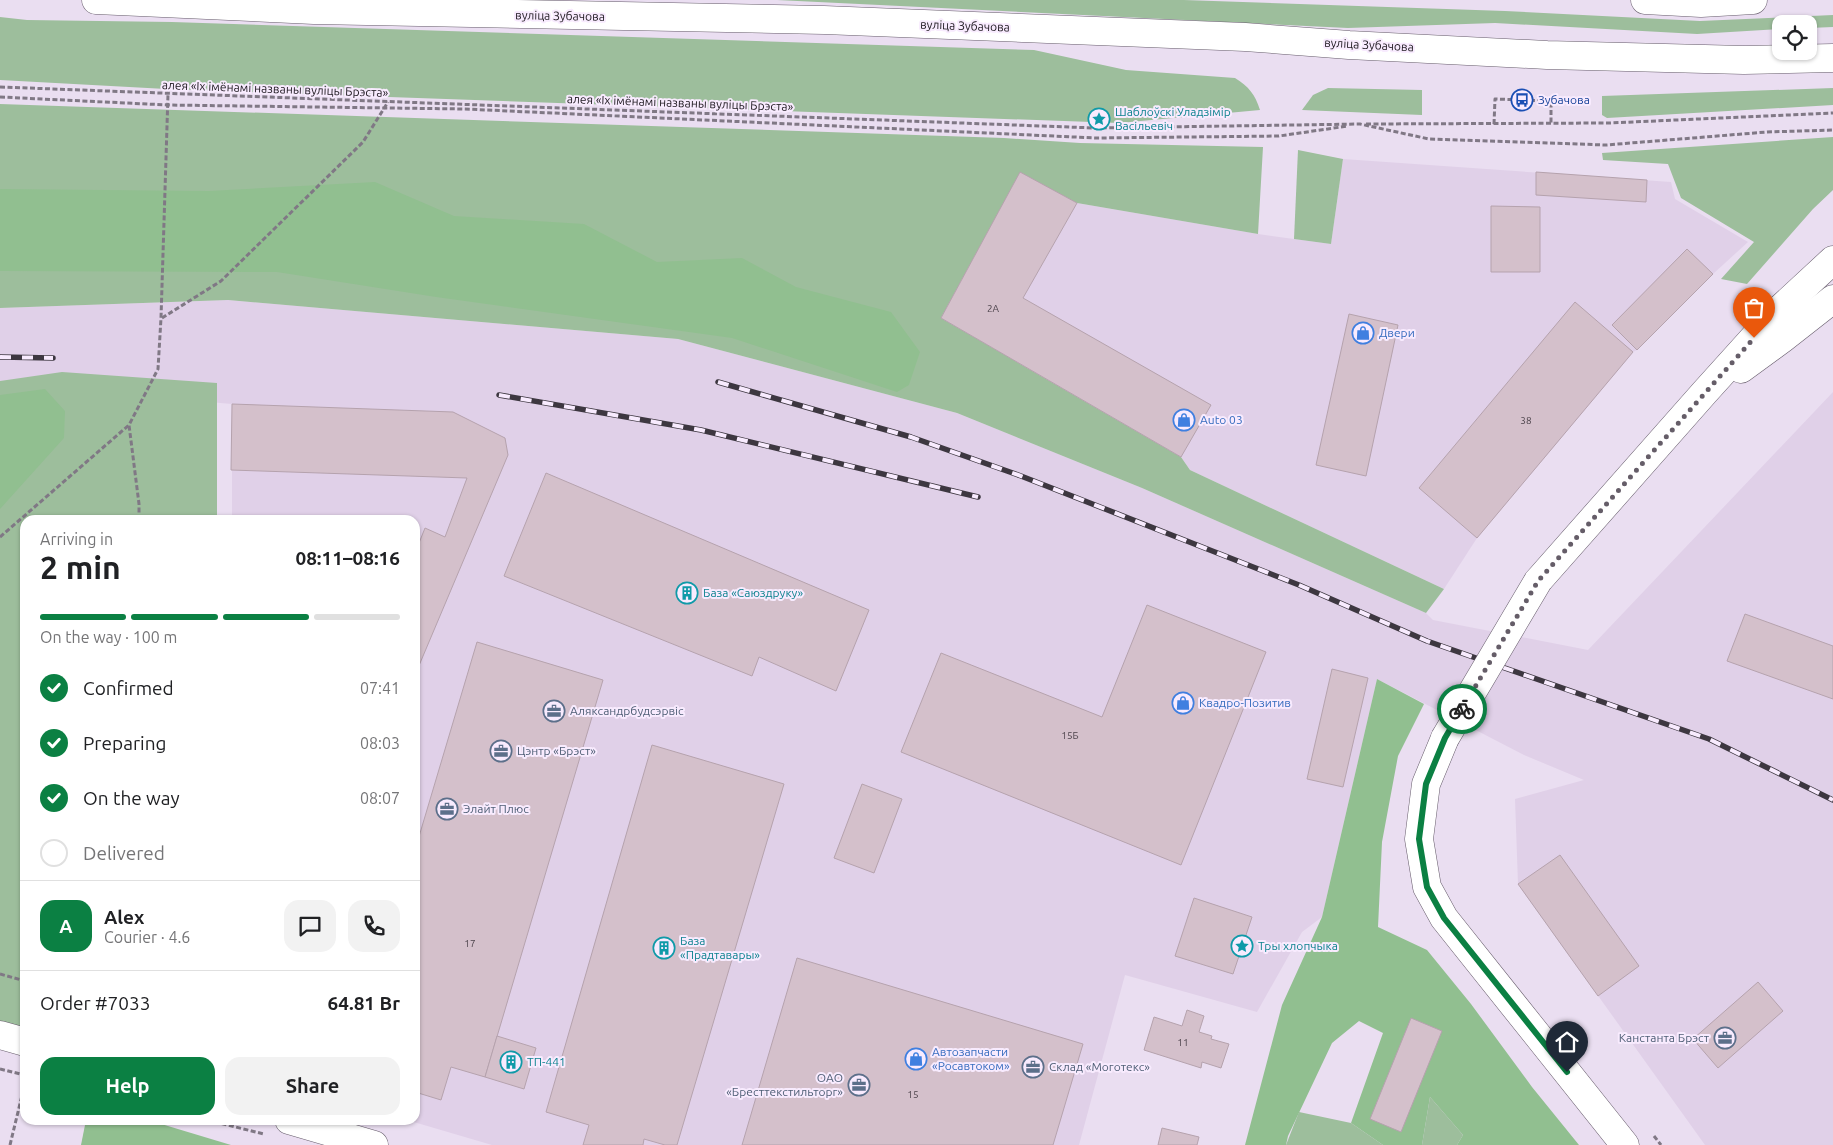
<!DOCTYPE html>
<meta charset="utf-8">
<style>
:root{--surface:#fff;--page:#f2f2f2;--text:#202124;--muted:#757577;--line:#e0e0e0;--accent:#0b8043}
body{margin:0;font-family:Ubuntu,sans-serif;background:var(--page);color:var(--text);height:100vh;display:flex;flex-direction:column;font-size:19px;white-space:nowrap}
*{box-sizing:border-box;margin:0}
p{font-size:16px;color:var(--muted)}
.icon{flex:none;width:28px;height:28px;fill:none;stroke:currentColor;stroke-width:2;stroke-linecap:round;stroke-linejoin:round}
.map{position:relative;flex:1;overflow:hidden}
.details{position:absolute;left:20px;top:515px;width:400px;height:610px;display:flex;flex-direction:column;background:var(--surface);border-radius:15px;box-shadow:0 1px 4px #0004}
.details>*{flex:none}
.tools{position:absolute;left:1772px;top:15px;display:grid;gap:10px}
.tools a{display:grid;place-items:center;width:45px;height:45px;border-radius:10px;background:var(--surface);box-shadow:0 1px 4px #0004;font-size:25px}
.pin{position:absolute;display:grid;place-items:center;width:42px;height:42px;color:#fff;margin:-51px -21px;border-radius:50% 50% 50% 0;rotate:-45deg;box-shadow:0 0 5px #0007}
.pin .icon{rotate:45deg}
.courier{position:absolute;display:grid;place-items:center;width:50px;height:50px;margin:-25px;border:4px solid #0b8043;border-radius:50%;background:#fff;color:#222;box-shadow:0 1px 6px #0007}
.summary em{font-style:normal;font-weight:700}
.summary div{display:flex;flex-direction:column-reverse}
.summary{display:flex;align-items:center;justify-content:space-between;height:85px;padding:0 20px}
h1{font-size:32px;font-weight:700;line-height:38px}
.bar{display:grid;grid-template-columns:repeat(4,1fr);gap:8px 5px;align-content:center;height:60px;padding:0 20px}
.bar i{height:6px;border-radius:4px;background:var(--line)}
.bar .current{background:var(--accent)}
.bar p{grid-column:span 4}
.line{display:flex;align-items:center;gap:12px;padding:0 20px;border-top:1px solid var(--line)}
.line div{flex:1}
.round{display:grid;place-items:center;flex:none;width:52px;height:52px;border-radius:15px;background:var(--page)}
ol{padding:0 20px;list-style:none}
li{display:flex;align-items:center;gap:15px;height:55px}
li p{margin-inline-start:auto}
li .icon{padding:5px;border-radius:50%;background:var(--accent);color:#fff;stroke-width:4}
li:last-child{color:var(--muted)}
li i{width:28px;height:28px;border:2px solid var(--line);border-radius:50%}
.action{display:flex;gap:10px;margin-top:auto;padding:10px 20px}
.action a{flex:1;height:58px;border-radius:15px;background:var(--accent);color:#fff;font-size:20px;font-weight:700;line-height:58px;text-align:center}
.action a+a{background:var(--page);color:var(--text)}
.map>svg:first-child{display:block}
</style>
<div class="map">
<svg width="1833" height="1145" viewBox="0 0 1833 1145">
<rect width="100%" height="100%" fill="#eadef1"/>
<!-- built -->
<g fill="#e0d0e8">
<polygon points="1343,159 1671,182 1675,199 1748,242 1713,274 1637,350 1633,352 1477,538 1444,589 1190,470 1181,457 941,318 1020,172 1077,203 1258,234 1331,244"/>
<polygon points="228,300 678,339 957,413 1142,488 1426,613 1433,620 1588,650 1833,392 1833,1145 1705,1145 1518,884 1515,799 1584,780 1524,755 1377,679 1322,917 1302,932 1257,1012 1125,975 1079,1145 492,1145 407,1120 415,1120 415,520 232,520 232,404 71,390 0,395 0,308"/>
</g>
<!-- green -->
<g fill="#9dbe9c">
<polygon points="777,0 1184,0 1505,11 1700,21 1833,15 1833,27 1809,28 1809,24 1781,24 1781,29 1697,34 1495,23 1348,28"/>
<path d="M0,17L27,20L172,22L1034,50L1126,70L1235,78C1249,87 1255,94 1260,110L1119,123L166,89L0,80Z"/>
<polygon points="1328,88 1422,90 1422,115 1302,110 1313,95"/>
<polygon points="1833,88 1833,105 1607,118 1602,115 1602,96"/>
<polygon points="0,104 1004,138 1080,143 1263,147 1258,234 1077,203 1020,173 941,318 1181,457 1190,470 1444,589 1426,613 1142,488 957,413 678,339 228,300 0,308"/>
<polygon points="1833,137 1833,190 1813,209 1747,284 1721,279 1754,242 1681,198 1668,164 1603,160 1602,153"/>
<polygon points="1298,150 1343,159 1331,244 1294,239"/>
<polygon points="62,372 217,383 217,520 25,520 25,1029 0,1022 0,381"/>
<polygon points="1430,1097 1463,1135 1457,1145 1422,1145"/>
<polygon points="1299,1112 1351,1123 1383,1145 1286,1145"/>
</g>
<!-- forest -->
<g fill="#91bf90">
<polygon points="375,182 454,216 584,224 657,262 742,258 796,287 891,312 920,352 909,385 897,392 732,338 436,297 277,272 0,271 0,189 209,191"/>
<polygon points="45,389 65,411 64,438 0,509 0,395"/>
<polygon points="1377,679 1424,704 1398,756 1382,842 1378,927 1427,950 1471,1004 1532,1087 1579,1145 1457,1145 1463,1135 1430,1097 1422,1145 1383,1145 1351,1123 1383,1033 1359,1021 1332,1043 1288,1136 1286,1145 1245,1145 1282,1005 1322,917"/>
<polygon points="86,1120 148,1120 231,1145 81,1145"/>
</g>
<!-- building -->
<g fill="#d4c0cb" stroke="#b5a2ad">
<polygon points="1020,172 1077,203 1023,298 1211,405 1181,457 941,318"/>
<polygon points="1536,172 1647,180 1646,202 1536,195"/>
<polygon points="1491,206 1540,207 1540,272 1491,272"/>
<polygon points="1687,249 1713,274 1637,350 1612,325"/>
<polygon points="1575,302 1633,352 1477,538 1419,488"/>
<polygon points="1349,314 1398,325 1366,476 1316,465"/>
<polygon points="232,404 453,412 505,438 508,455 415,675 415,553 425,528 445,537 467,478 231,470"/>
<polygon points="546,473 869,610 836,691 759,657 752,676 504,576"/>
<polygon points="1147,605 1266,652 1181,865 901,752 941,653 1102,717"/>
<polygon points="1745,614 1833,646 1833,699 1727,661"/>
<polygon points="477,642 603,680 485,1077 451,1067 441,1100 415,1092 415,850"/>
<polygon points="1332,669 1368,678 1343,787 1307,779"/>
<polygon points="652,745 784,784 677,1145 665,1145 644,1139 643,1145 583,1145 589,1125 546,1112"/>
<polygon points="862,784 902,799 874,873 834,858"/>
<polygon points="1560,855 1639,966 1598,996 1518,884"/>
<polygon points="1194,898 1252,917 1233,974 1175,956"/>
<polygon points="797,958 1083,1044 1053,1145 742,1145"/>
<polygon points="1758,982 1783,1011 1718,1068 1693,1039"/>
<polygon points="1187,1010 1204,1016 1199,1032 1212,1036 1211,1039 1229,1044 1221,1068 1202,1062 1201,1068 1144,1050 1154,1017 1182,1026"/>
<polygon points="1411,1018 1442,1031 1401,1132 1370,1119"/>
<polygon points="497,1036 536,1048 524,1089 485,1077"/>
<polygon points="1162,1128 1199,1137 1197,1145 1158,1145"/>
</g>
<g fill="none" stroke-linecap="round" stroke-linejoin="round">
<!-- tertiary casing -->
<g stroke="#665c6b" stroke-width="29">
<g id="tertiary">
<polyline points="0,1035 25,1042"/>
<polyline points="289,1120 374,1145"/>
</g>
</g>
<!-- secondary casing -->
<g stroke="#665c6b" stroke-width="29">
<g id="secondary">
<polyline points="1741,369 1782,339 1833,299"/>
<polyline points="1538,581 1704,393 1779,310 1833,260"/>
<polyline points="1445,738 1426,784 1419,839 1427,887 1444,918 1625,1145"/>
</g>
</g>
<!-- trunk casing -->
<g stroke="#665c6b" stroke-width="29">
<g id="trunk">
<polyline points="96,0 314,10 824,20 1245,37 1349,45 1547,55 1744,60 1833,58"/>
<polyline points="1645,0 1701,3 1753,0"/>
</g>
</g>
<!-- path -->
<g stroke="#807885" stroke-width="3" stroke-dasharray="5 2.5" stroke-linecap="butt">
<polyline points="0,87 1095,128 1360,124 1429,139 1606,145 1767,132 1833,130"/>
<polyline points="0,97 168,105 465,109 1096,138 1279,136 1348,126"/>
<polyline points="1366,124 1609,123 1833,113"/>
<polyline points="1494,124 1495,99 1551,101 1551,124"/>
<polyline points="162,318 221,281 363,142 388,102"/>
<polyline points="139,520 139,504 129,425 158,369 161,318 168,94"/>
<polyline points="0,537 129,425"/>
<polyline points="0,974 25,981"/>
<polyline points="0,1069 25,1075"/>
<polyline points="207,1120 264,1134"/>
<polyline points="1654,1136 1661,1145"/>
<polyline points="10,1145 25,1083"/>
</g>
<!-- tertiary -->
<use href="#tertiary" stroke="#fff" stroke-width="28"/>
<!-- secondary -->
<use href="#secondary" stroke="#fff" stroke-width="28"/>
<!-- trunk -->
<use href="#trunk" stroke="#fff" stroke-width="28"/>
<!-- rail casing -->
<g stroke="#3d3740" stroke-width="5.5">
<g id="rail">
<polyline points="0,357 53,358"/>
<polyline points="718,382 911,437 1021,476 1299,585 1427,641 1709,739 1833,800"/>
<polyline points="499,395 701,430 978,497"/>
</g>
</g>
<!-- rail -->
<use href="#rail" stroke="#f8ebfe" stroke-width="4" stroke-dasharray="11" stroke-linecap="butt"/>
<!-- secondary-bridge casing -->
<g stroke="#665c6b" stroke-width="29" stroke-linecap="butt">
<polyline id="secondary-bridge" points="1445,738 1538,581"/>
</g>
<!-- secondary-bridge -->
<use href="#secondary-bridge" stroke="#fff" stroke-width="28"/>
</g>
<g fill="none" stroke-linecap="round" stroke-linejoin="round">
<!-- done -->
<polyline stroke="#655d68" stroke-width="5" stroke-dasharray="0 9" points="1462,709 1538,581 1754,338"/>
<!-- route -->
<polyline stroke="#0b8043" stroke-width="6" points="1462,709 1445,738 1426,784 1419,839 1427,887 1444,918 1567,1072"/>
</g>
<!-- icons -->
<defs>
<g id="bus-ring" transform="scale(1.125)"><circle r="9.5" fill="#f8ebfe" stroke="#1a4fb4" stroke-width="1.5"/><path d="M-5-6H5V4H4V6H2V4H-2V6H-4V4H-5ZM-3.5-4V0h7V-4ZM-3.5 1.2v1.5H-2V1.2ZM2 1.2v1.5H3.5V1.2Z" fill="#1a4fb4"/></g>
<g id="sight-ring" transform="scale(1.125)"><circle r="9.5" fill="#f8ebfe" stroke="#0f9aa8" stroke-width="1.5"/><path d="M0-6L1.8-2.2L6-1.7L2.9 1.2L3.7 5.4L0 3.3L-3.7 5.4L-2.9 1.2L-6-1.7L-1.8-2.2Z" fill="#0f9aa8"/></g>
<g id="shop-ring" transform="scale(1.125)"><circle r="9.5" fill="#f8ebfe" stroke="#3f7fe0" stroke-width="1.5"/><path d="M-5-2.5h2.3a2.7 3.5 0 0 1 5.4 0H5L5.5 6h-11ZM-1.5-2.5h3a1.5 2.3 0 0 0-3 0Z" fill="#3f7fe0"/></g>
<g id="building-ring" transform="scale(1.125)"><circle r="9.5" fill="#f8ebfe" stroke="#0f9aa8" stroke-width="1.5"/><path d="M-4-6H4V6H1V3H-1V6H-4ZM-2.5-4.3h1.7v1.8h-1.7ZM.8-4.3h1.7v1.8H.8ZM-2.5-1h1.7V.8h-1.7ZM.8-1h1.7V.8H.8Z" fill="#0f9aa8"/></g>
<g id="office-ring" transform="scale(1.125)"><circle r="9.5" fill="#f8ebfe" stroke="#5c6f8a" stroke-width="1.5"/><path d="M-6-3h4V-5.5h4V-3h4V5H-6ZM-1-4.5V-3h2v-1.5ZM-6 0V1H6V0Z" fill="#5c6f8a"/></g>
</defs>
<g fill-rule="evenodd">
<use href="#bus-ring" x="1522" y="100"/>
<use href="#sight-ring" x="1099" y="119"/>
<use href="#shop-ring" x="1363" y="333"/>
<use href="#shop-ring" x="1184" y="420"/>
<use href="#building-ring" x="687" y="593"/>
<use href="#shop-ring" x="1183" y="703"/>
<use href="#office-ring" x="554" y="711"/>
<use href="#office-ring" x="501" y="751"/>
<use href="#office-ring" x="447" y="809"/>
<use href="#sight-ring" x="1242" y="946"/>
<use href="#building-ring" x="664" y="948"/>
<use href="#office-ring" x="1725" y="1038"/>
<use href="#shop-ring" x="916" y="1059"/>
<use href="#building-ring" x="511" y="1062"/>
<use href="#office-ring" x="1033" y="1067"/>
<use href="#office-ring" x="859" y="1085"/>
</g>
<g text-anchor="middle" stroke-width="4" stroke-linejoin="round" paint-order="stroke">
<!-- number labels -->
<g font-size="10" fill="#4b424a">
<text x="993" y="312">2А</text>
<text x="1526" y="424">38</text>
<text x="1070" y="739">15Б</text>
<text x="470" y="947">17</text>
<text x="1183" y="1046">11</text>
<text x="913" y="1098">15</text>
</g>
<!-- street labels -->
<g font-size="12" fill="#1d181f" stroke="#f8ebfe">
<text transform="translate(560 16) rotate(1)" y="4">вуліца Зубачова</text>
<text transform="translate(965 26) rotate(2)" y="4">вуліца Зубачова</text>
<text transform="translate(1369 45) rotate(3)" y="4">вуліца Зубачова</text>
<text transform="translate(275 89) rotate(2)" y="4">алея «Іх імёнамі названы вуліцы Брэста»</text>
<text transform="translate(680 103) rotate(2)" y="4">алея «Іх імёнамі названы вуліцы Брэста»</text>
</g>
<!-- transit labels -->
<g font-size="12" fill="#164399" stroke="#f8ebfe" text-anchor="start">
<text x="1538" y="104">Зубачова</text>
</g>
<!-- culture labels -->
<g font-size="12" fill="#0d838f" stroke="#f8ebfe" text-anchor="start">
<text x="1115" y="116">Шаблоўскі Уладзімір<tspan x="1115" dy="14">Васільевіч</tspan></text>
<text x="703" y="597">База «Саюздруку»</text>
<text x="680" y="945">База<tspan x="680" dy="14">«Прадтавары»</tspan></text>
<text x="1258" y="950">Тры хлопчыка</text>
<text x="527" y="1066">ТП-441</text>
</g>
<!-- shop labels -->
<g font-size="12" fill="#366cbe" stroke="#f8ebfe" text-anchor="start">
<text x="1379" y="337">Двери</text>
<text x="1200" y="424">Auto 03</text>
<text x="1199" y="707">Квадро-Позитив</text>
<text x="932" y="1056">Автозапчасти<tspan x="932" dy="14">«Росавтоком»</tspan></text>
</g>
<!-- service labels -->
<g font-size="12" fill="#4e5e75" stroke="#f8ebfe" text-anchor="start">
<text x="570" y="715">Аляксандрбудсэрвіс</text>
<text x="517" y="755">Цэнтр «Брэст»</text>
<text x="463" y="813">Элайт Плюс</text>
<text x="1709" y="1042" text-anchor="end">Канстанта Брэст</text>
<text x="1049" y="1071">Склад «Моготекс»</text>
<text x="843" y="1082" text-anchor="end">ОАО<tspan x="843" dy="14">«Бресттекстильторг»</tspan></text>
</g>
</g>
</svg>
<div class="tools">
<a><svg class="icon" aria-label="locate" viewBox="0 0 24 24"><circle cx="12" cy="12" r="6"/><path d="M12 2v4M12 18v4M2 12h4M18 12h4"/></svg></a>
</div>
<div class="pin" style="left:1754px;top:338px;background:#ea580c"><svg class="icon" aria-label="bag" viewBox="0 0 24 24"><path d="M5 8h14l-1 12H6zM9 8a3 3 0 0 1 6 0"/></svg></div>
<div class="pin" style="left:1567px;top:1072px;background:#1f2937"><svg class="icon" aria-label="home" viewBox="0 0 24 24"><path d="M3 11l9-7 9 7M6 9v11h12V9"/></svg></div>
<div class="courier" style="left:1462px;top:709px"><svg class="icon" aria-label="bike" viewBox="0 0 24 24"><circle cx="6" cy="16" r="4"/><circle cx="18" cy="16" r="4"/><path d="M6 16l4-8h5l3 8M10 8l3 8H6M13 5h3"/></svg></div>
<section class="details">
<div class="summary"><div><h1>2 min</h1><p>Arriving in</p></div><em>08:11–08:16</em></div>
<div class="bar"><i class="current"></i><i class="current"></i><i class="current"></i><i></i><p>On the way · 100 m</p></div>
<ol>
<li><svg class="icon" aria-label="check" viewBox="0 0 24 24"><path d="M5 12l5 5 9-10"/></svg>Confirmed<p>07:41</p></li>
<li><svg class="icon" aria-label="check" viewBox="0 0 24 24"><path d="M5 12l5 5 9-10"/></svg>Preparing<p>08:03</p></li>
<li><svg class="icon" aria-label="check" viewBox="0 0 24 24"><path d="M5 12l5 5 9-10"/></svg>On the way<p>08:07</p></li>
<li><i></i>Delivered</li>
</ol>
<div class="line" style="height:90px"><b class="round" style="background:var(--accent);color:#fff">A</b><div><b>Alex</b><p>Courier · 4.6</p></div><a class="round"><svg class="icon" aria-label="chat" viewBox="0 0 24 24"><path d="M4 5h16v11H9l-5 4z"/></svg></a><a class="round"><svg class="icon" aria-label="phone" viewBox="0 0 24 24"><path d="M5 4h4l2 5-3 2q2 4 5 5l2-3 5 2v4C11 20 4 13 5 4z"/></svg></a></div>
<div class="line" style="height:65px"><div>Order #7033</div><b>64.81 Br</b></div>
<div class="action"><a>Help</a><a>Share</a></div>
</section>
</div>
